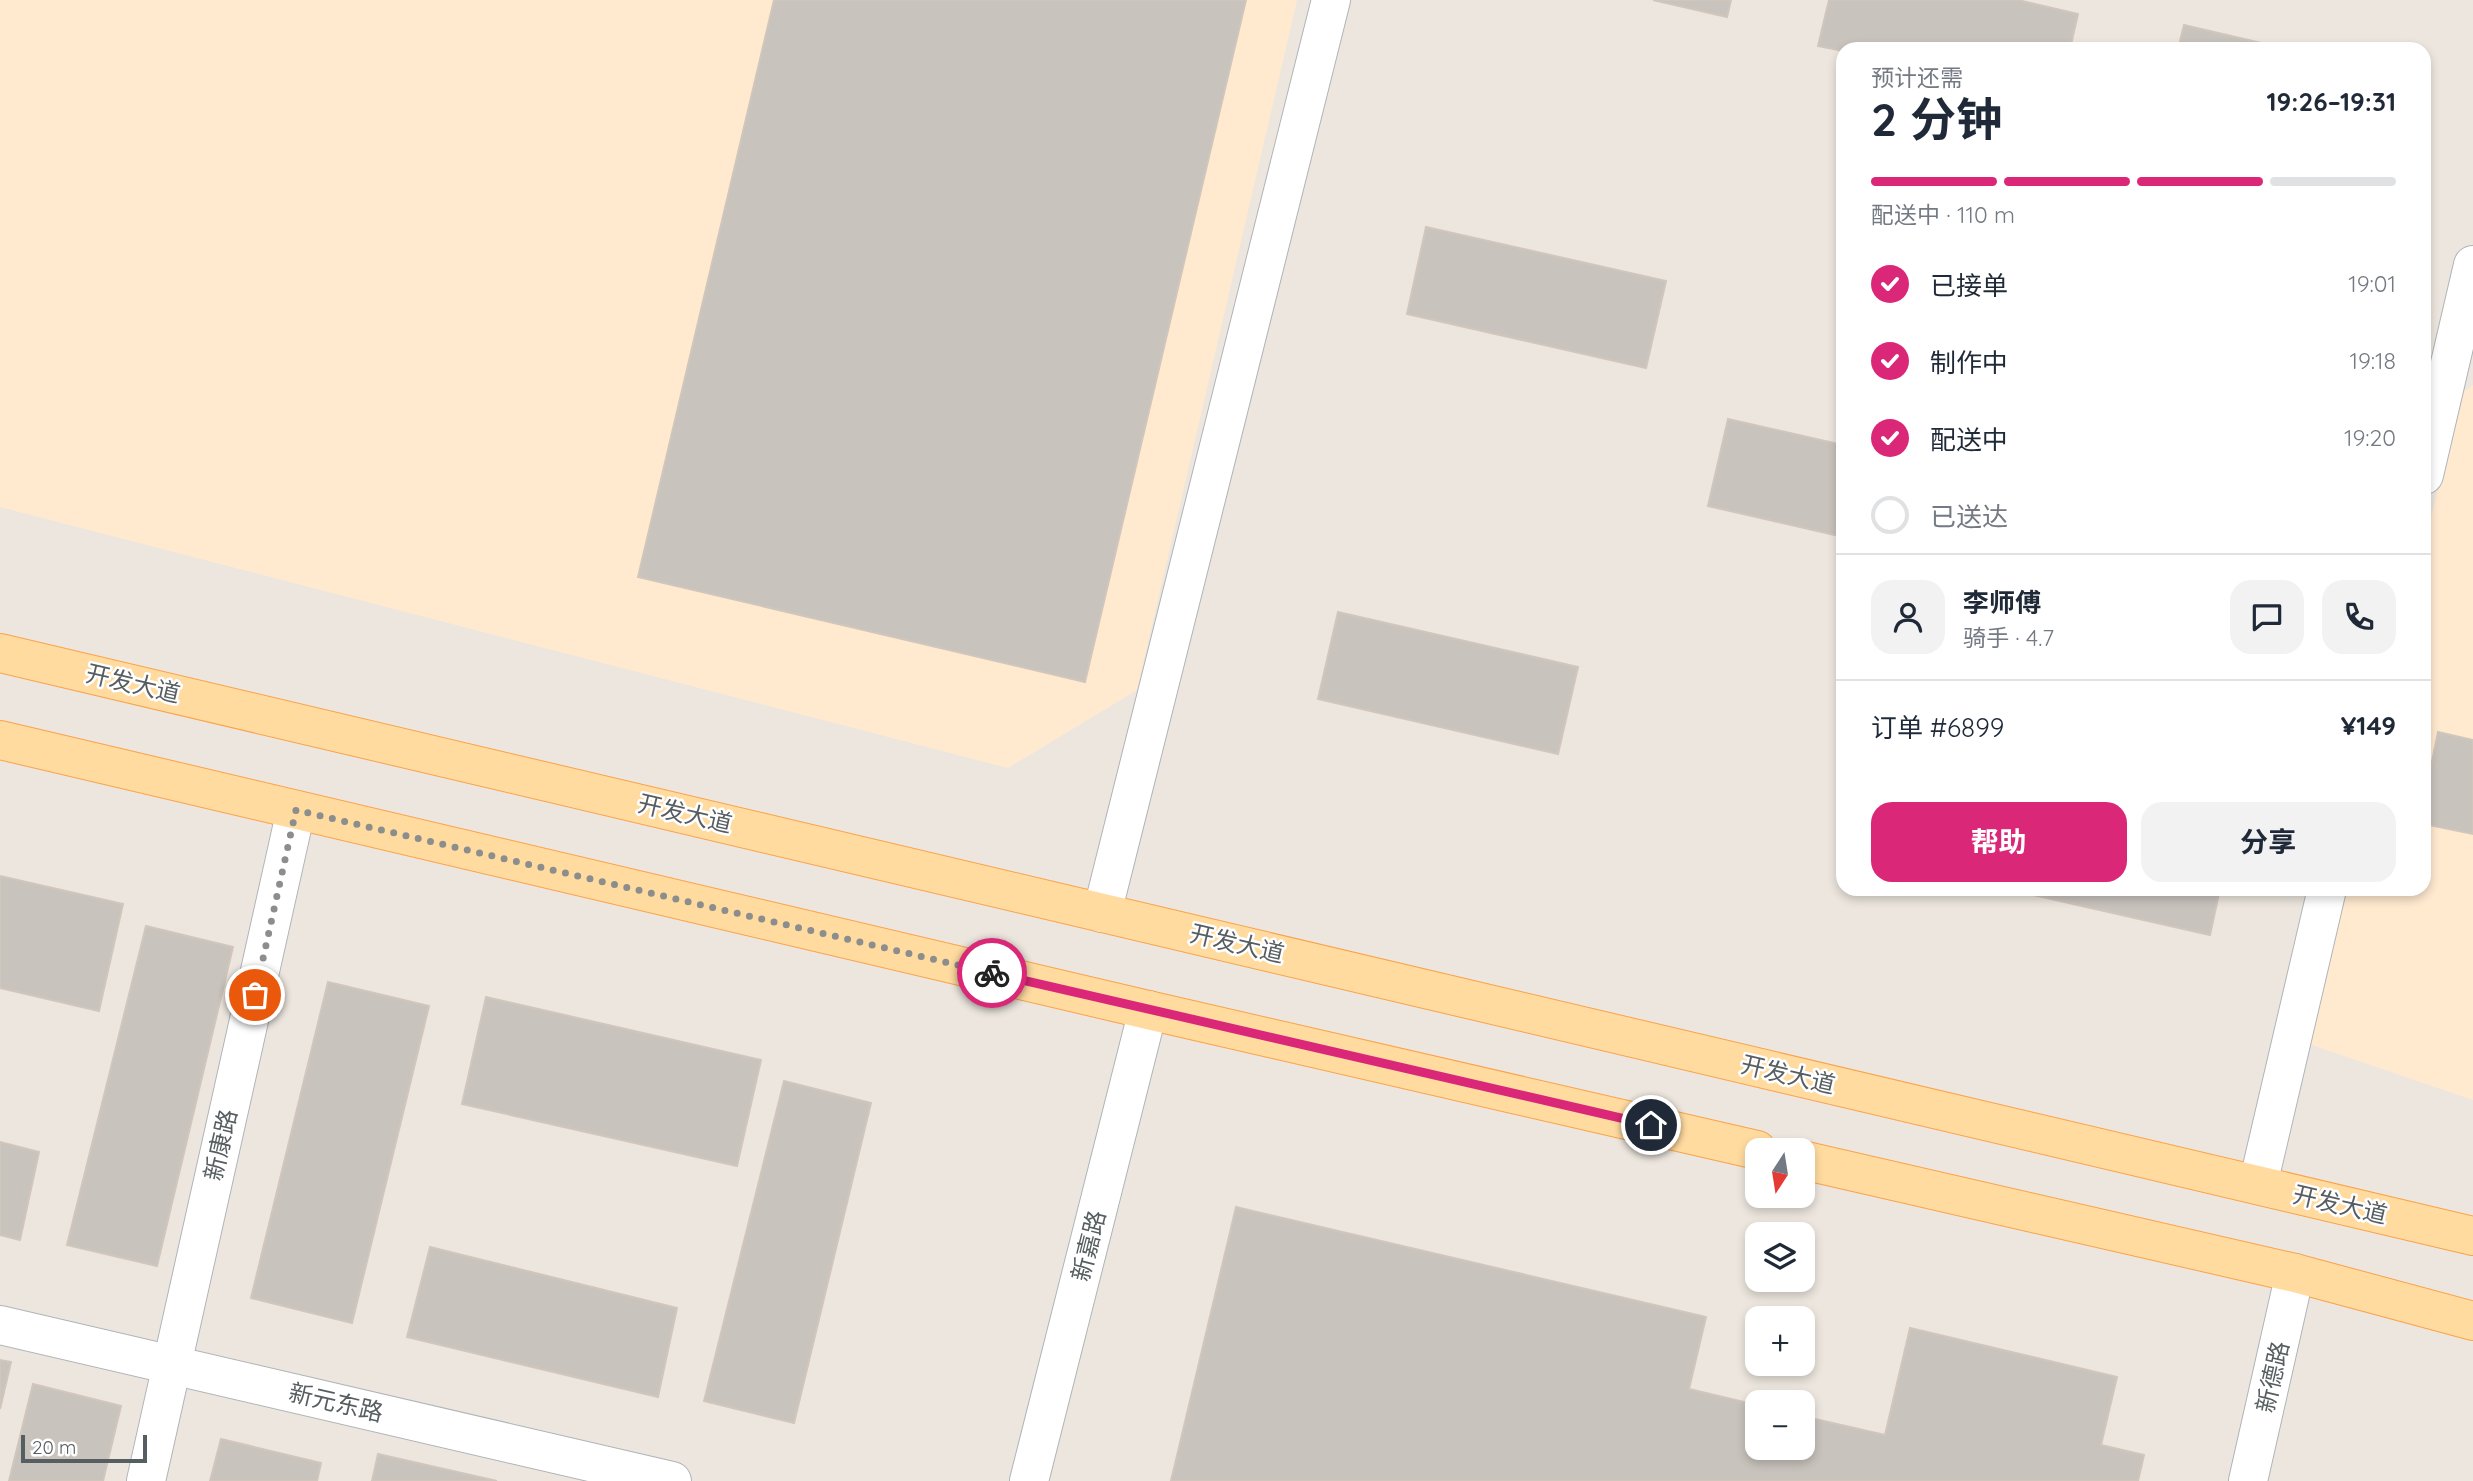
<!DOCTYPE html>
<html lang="zh">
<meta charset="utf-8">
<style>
:root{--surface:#fff;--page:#f2f2f3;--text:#1f2937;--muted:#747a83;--line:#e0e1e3;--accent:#db2777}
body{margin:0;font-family:Quicksand,"Noto Sans SC",sans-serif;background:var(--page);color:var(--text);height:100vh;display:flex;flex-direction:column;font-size:26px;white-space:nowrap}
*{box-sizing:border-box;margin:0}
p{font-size:23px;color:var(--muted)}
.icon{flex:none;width:38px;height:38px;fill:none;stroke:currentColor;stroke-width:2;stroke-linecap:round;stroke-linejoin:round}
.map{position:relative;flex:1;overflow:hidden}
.drawer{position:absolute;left:1836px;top:42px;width:595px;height:854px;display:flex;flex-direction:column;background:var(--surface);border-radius:21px;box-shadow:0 4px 10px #0003}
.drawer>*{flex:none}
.needle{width:46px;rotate:192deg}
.buttons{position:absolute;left:1745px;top:1138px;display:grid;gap:14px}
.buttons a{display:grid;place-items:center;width:70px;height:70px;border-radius:14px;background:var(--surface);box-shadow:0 4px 10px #0003;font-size:35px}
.scale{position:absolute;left:21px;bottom:18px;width:126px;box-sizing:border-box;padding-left:7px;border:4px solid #575e61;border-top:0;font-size:19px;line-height:24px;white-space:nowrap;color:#575e61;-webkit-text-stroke:5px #fff;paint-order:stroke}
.pin{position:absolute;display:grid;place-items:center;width:60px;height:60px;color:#fff;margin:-30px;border:4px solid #fff;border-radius:50%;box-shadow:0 2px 7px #0007}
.courier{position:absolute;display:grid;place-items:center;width:70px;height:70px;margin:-35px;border:5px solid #db2777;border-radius:50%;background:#fff;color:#222;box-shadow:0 2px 9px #0007}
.head em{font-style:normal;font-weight:700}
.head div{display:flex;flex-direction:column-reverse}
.head{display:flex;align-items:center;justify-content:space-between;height:119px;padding:0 35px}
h1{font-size:46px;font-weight:700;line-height:52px}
.bar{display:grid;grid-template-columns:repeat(4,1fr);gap:10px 7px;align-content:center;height:84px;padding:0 35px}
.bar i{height:9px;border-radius:5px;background:var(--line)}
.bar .current{background:var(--accent)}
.bar p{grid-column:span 4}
.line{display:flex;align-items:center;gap:18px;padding:0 35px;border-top:2px solid var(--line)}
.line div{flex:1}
.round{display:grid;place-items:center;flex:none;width:74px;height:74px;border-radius:21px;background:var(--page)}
ol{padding:0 35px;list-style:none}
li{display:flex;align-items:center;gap:21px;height:77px}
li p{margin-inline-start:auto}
li .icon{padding:7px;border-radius:50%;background:var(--accent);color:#fff;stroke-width:4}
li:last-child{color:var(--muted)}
li i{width:38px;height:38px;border:4px solid var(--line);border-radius:50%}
.button{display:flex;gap:14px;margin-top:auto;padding:14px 35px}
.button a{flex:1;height:80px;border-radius:21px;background:var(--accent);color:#fff;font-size:28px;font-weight:700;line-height:80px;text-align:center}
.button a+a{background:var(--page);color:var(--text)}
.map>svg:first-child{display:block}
</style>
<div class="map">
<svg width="2473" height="1481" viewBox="0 0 2473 1481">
<rect width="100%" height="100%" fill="#ece6de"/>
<!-- commercial -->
<g fill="#ffead0">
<polygon points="0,0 1297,0 1137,690 1008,768 0,507"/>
<polygon points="2473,385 2473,1100 2306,1043 2342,889 2424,889 2424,547 2460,394"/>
</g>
<!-- building -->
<g fill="#c9c3bd" stroke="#d1c6bc" stroke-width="2">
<polygon points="774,0 1246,0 1085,682 638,577"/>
<polygon points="1653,0 1731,0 1727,17"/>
<polygon points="1829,0 2018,0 2078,14 2070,49 1843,49 1843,51 1818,46"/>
<polygon points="2184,25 2287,49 2178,49"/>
<polygon points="1426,227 1666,281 1646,368 1407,314"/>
<polygon points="1728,419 1843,445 1843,537 1708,506"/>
<polygon points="1338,612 1578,667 1558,754 1318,699"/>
<polygon points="2438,732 2473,740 2473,834 2424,824 2424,801"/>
<polygon points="0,876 123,904 99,1011 0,988"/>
<polygon points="2007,889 2220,889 2210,935"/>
<polygon points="146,926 233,947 157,1266 67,1245"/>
<polygon points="328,982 429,1006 352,1323 251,1298"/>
<polygon points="486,997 761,1060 737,1166 462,1104"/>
<polygon points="784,1081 871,1103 794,1423 704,1401"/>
<polygon points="0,1142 39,1152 20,1240 0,1235"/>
<polygon points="1236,1207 1706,1317 1689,1389 1757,1405 1757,1447 1802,1447 1802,1416 1885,1435 1910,1328 2117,1377 2101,1445 2144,1455 2138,1481 1171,1481"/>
<polygon points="430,1247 677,1308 658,1397 407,1337"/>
<polygon points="0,1360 11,1362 0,1409"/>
<polygon points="33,1384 121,1406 103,1481 9,1481"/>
<polygon points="221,1439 321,1463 317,1481 210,1481"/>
<polygon points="378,1454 497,1481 372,1481"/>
</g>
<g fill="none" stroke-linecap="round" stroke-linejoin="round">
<!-- minor casing -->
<g stroke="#b0b4b8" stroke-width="40">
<g id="minor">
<polyline points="2424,475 2473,265"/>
<polyline points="1102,913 1331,0"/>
<polyline points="2260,1176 2327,889"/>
<polyline points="0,1325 672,1481"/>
<polyline points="146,1481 296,810"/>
<polyline points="1029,1481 1148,1010"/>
<polyline points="2248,1481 2295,1273"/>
</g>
</g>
<!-- major casing -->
<g stroke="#faa249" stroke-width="40">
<g id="major">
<polyline points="0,653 2473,1236"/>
<polyline points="0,740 1148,1010 1757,1150"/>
<polyline points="1802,1160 2295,1273 2473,1321"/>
</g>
</g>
<!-- minor -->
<use href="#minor" stroke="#fff" stroke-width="38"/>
<!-- major -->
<use href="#major" stroke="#ffdba0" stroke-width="38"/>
</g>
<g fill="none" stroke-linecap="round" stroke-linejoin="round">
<!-- done -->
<polyline stroke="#8b8e8d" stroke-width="7" stroke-dasharray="0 12.6" points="255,995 296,810 992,973"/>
<!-- route -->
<polyline stroke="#db2777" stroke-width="9" points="992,973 1651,1125"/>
</g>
<g text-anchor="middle" stroke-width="5" stroke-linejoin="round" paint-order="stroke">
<!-- street labels -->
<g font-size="24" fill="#575e61" stroke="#fff">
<text transform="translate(133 684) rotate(13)" y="8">开发大道</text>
<text transform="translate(685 814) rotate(13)" y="8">开发大道</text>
<text transform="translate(1237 944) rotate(13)" y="8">开发大道</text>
<text transform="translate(1788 1075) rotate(13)" y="8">开发大道</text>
<text transform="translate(221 1145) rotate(-77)" y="8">新康路</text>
<text transform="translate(2340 1205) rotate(13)" y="8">开发大道</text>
<text transform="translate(1089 1246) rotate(-76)" y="8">新嘉路</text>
<text transform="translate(2273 1377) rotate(-77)" y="8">新德路</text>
<text transform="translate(336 1403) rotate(13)" y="8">新元东路</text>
</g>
</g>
</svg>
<div class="buttons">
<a><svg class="needle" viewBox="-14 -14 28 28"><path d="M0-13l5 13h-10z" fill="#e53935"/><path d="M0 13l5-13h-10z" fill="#747a83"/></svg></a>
<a><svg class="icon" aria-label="layers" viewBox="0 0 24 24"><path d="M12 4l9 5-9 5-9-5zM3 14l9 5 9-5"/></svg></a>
<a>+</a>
<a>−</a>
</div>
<div class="scale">20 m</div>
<div class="pin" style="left:255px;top:995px;background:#ea580c"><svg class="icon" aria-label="bag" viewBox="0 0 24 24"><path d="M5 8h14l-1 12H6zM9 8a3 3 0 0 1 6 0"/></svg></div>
<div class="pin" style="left:1651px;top:1125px;background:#1f2937"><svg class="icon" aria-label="home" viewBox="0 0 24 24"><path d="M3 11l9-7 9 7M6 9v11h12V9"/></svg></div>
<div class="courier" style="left:992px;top:973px"><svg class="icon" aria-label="bike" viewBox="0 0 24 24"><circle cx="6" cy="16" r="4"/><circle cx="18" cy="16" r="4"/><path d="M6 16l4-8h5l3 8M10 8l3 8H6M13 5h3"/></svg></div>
<section class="drawer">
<div class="head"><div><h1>2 分钟</h1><p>预计还需</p></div><em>19:26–19:31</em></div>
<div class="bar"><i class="current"></i><i class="current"></i><i class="current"></i><i></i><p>配送中 · 110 m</p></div>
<ol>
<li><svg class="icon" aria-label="check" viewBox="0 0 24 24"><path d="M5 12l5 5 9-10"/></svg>已接单<p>19:01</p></li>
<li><svg class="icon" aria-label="check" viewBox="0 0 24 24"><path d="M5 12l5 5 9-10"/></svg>制作中<p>19:18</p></li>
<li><svg class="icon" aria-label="check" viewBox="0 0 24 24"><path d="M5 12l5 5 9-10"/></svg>配送中<p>19:20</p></li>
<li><i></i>已送达</li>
</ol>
<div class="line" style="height:126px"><a class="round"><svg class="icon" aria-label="person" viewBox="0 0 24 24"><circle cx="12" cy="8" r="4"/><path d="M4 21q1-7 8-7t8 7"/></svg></a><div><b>李师傅</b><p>骑手 · 4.7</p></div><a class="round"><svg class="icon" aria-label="chat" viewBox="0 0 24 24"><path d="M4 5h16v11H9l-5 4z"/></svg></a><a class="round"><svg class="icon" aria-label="phone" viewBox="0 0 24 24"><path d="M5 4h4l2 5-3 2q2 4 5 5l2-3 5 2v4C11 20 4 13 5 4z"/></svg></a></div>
<div class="line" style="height:91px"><div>订单 #6899</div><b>¥149</b></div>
<div class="button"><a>帮助</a><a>分享</a></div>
</section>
</div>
